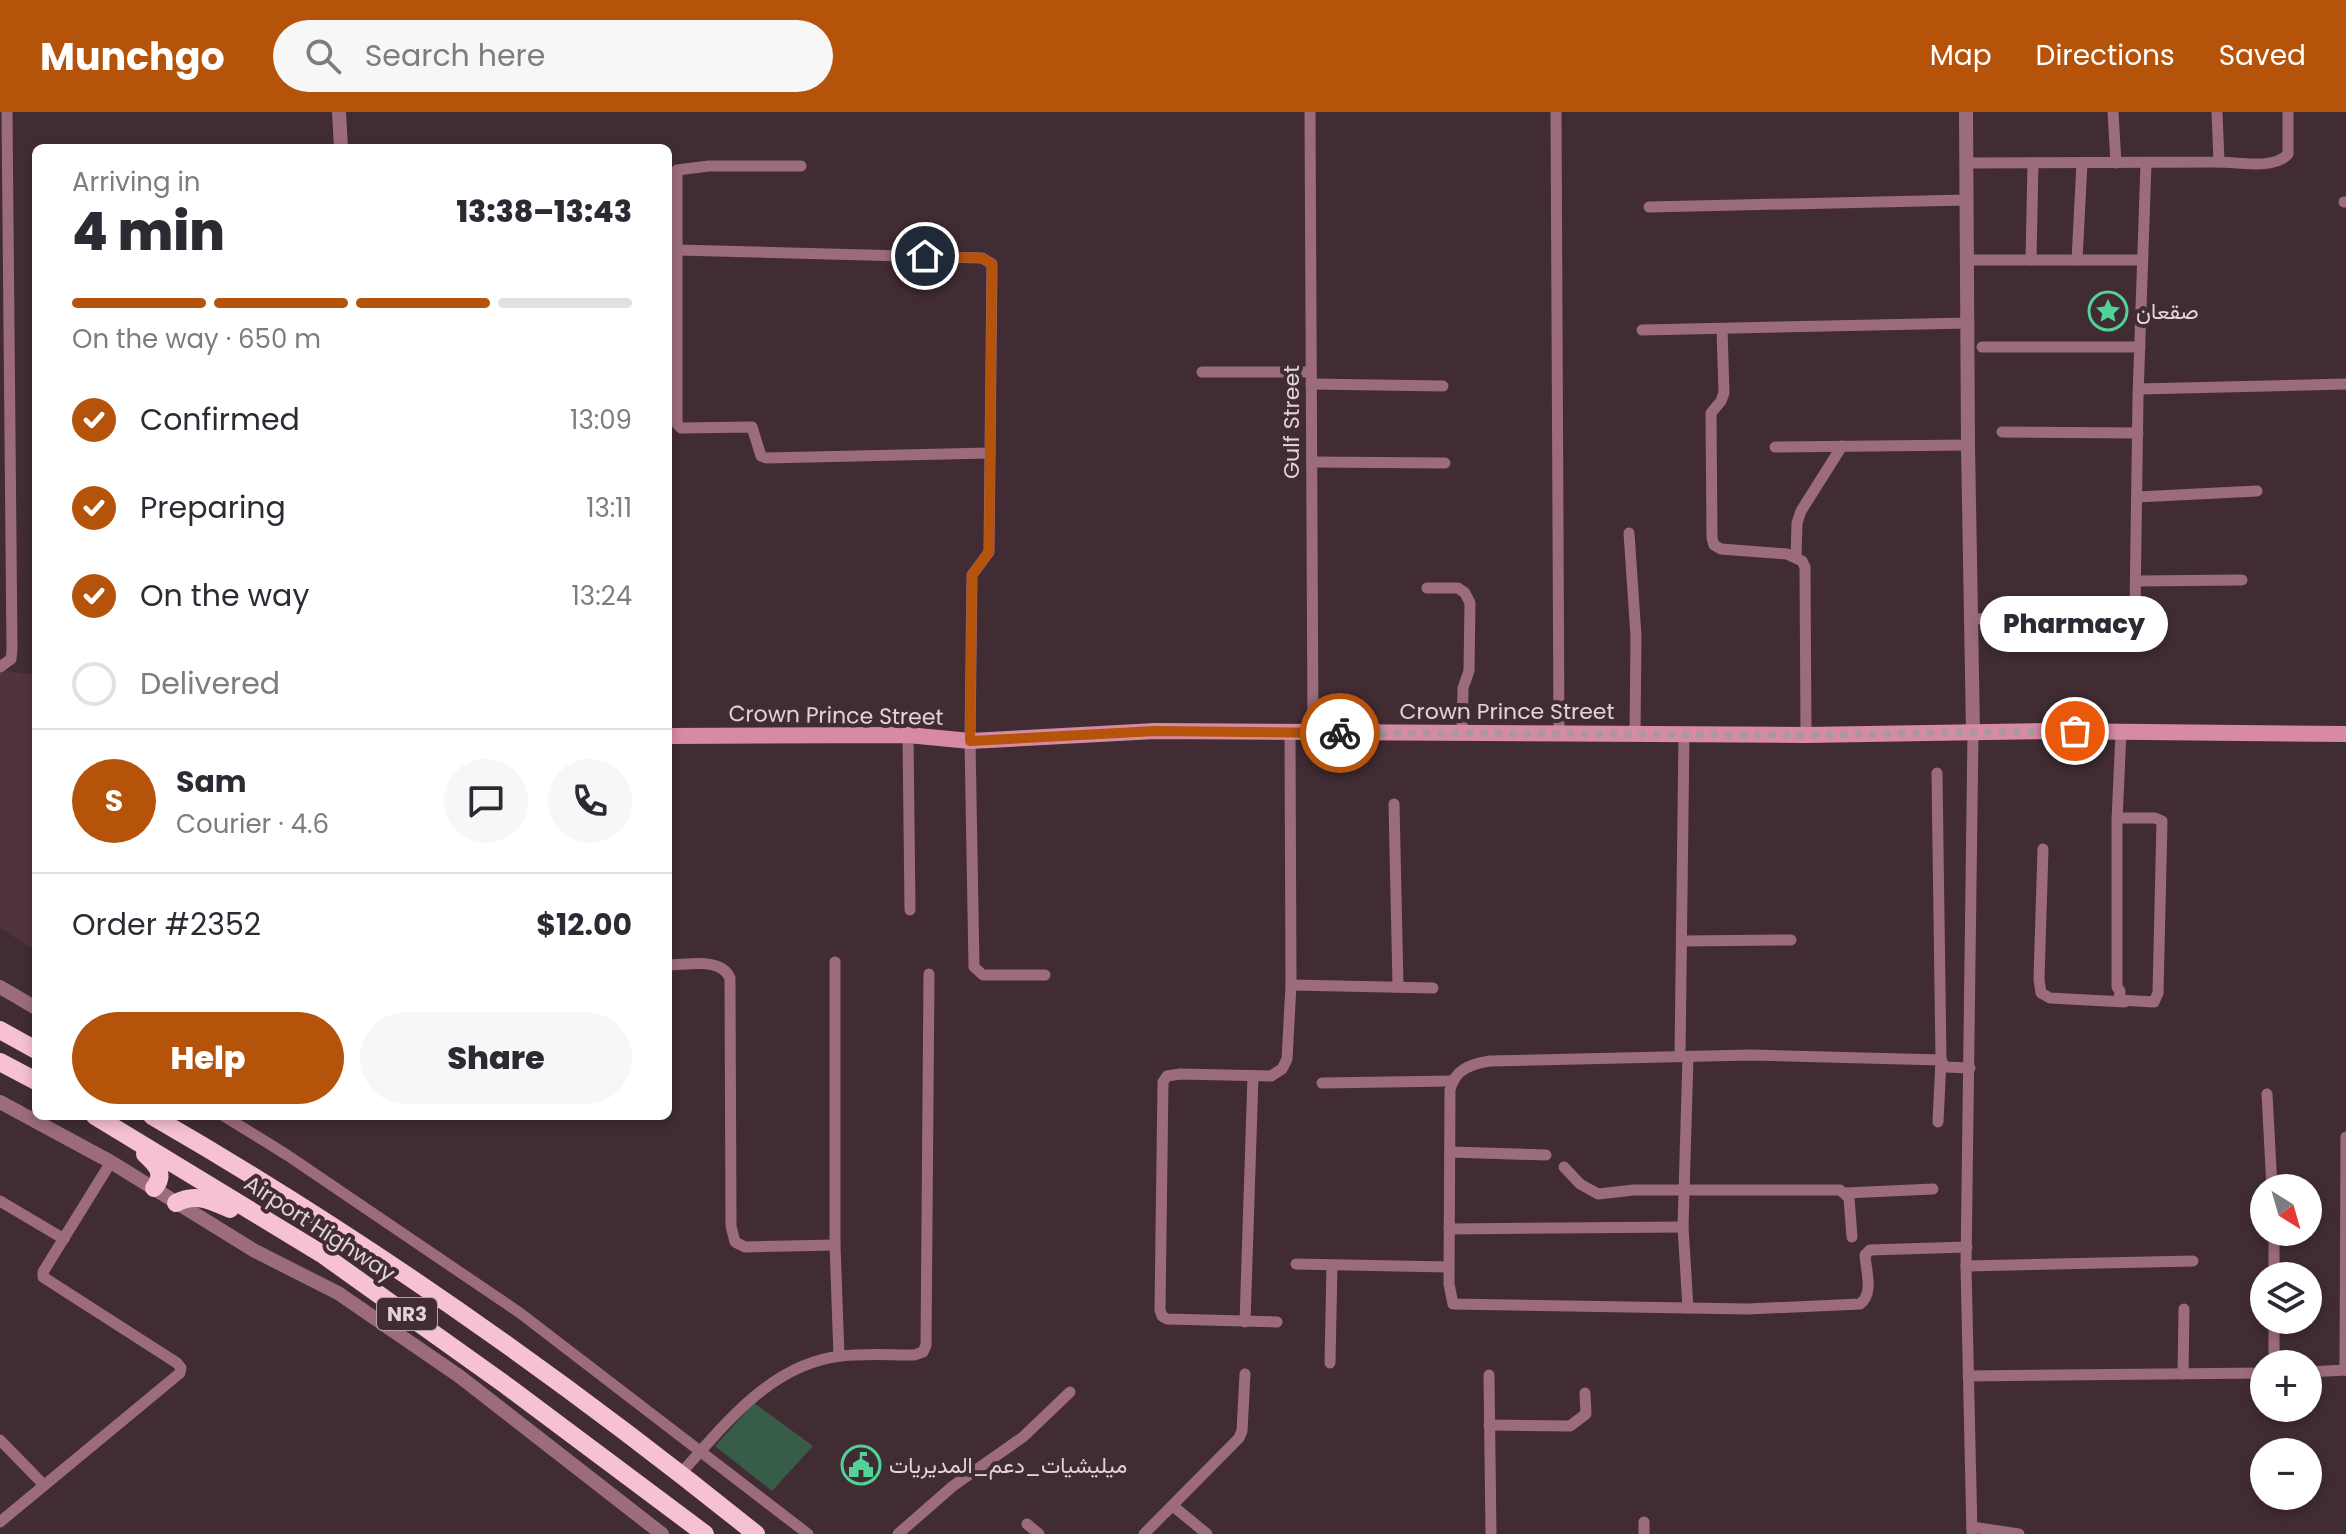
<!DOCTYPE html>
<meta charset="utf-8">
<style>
:root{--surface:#fff;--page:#f7f7f7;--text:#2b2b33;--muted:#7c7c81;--line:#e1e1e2;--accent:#b45309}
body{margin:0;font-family:Poppins,Vazirmatn,sans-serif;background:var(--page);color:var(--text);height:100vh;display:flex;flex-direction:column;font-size:30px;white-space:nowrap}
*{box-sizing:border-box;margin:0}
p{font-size:26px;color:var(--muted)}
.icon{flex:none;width:44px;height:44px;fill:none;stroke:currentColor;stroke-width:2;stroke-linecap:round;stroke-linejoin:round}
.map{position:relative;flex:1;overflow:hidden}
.panel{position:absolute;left:32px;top:32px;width:640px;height:976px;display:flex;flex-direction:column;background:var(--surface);border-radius:12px;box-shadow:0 4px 12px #0003}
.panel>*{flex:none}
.needle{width:52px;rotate:143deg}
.buttons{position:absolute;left:2250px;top:1062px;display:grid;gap:16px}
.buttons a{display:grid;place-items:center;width:72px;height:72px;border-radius:50%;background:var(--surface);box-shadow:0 4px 12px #0003;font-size:40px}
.pin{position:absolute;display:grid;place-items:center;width:68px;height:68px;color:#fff;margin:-34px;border:4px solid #fff;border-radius:50%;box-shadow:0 2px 8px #0007}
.courier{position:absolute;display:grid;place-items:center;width:80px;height:80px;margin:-40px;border:6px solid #b45309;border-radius:50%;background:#fff;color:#222;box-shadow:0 2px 10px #0007}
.bubble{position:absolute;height:56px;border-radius:28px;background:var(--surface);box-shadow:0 4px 12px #0003;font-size:26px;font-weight:800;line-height:56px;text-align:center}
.summary em{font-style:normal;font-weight:800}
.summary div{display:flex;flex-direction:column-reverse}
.summary{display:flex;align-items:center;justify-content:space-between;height:136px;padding:0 40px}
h1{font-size:52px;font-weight:800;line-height:60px}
.bar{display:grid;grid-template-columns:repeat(4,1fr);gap:12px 8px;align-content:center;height:96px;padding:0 40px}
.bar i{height:10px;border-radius:6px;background:var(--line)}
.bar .active{background:var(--accent)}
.bar p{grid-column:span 4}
.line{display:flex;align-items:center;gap:20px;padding:0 40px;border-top:2px solid var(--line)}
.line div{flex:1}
.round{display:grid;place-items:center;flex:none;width:84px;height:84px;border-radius:42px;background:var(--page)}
ol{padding:0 40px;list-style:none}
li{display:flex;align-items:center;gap:24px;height:88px}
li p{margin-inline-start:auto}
li .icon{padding:8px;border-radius:50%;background:var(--accent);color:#fff;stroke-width:4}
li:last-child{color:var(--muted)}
li i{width:44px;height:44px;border:4px solid var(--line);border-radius:50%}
.primary-button{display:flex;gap:16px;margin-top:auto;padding:16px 40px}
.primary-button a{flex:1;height:92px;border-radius:48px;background:var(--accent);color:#fff;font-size:32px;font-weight:800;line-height:92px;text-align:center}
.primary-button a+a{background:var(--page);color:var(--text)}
header{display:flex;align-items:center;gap:48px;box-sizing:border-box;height:112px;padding:0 40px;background:var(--accent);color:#fff}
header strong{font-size:38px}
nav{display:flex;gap:44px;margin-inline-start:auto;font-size:28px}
.search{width:560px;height:72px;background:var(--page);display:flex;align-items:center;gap:20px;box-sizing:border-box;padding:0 28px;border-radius:44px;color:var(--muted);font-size:30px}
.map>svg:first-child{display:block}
</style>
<header>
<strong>Munchgo</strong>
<div class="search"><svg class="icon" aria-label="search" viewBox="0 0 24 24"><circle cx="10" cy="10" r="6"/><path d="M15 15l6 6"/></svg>Search here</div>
<nav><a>Map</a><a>Directions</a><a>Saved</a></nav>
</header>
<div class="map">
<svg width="2346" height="1422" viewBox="0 0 2346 1422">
<rect width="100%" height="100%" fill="#412c33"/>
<!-- built -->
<polygon fill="#50343d" points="0,558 36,563 36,839 0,816"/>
<!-- green -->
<polygon fill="#375c48" points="754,1291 813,1334 772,1379 715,1334"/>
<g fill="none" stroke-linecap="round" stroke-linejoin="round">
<!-- minor -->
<g stroke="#9c6c7b" stroke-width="11">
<polyline points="1310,0 1313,621"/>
<polyline points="1556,0 1559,622"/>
<polyline points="2113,0 2116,51"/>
<path d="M2219,50C2238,50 2275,58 2288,42V0"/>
<polyline points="1967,51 2219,50 2217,0"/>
<polyline points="801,54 709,54 677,58 677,312 681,316 752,315 761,344 766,346 990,341"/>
<polyline points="2344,90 2346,90"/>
<polyline points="1649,95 1967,88"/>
<polyline points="678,138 982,146 992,152 989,440 972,463 970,629 974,855 983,863 1045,863"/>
<polyline points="1968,148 2141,148"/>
<polyline points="2031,148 2033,51"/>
<polyline points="2077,148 2082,51"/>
<polyline points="1722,217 1724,281 1721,289 1711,301 1712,426 1714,433 1721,437 1787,442 1802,449 1805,455 1806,623"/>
<polyline points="1642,218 1969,211"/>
<polyline points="1982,235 2140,235"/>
<polyline points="1202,260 1311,260"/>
<polyline points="1311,272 1443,274"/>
<polyline points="2139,277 2346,272"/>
<polyline points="2002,320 2138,321"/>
<polyline points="1775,335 1968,333"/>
<polyline points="1312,350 1445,351"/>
<polyline points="2137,385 2257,379"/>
<polyline points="1629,421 1636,524 1635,622"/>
<polyline points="1796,445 1797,411 1801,399 1842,334"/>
<polyline points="2136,469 2242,468"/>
<polyline points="1427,476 1458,476 1465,481 1470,491 1469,559 1463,576 1462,622"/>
<polyline points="1971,507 2119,506 2132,501 2135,497 2138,285 2146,51"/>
<polyline points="0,555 11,547 12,538 7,0"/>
<polyline points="908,623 910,798"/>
<polyline points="1937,661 1941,948 1938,1010"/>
<polyline points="1394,692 1398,874"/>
<polyline points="2117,706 2155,706 2162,709 2158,881 2154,890 2119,888 2120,879 2117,875 2117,708 2121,620"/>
<polyline points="2043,737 2039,867 2041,881 2050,886 2125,890"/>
<polyline points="1682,829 1791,828"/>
<polyline points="835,850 835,1133 839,1244"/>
<path d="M668,853C688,853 721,845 730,866L731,1114L735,1130L745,1135L835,1133"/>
<polyline points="1291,873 1433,876"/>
<polyline points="1680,944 1684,621"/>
<polyline points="1688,945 1683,1115 1688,1196"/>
<polyline points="1322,971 1452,969"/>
<polyline points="2267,982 2272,1076"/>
<polyline points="224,1004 287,1043 520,1201 808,1422"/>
<polyline points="1450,1040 1546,1043"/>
<polyline points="1564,1055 1580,1072 1598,1082 1634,1078 1840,1078 1849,1086 1852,1125"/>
<polyline points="1845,1081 1933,1077"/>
<polyline points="0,1089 64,1127"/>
<polyline points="1449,1117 1683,1115"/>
<polyline points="2274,1120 2274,1164"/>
<path d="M1967,1135L1870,1138L1865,1143C1866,1159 1874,1182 1860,1192L1748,1197L1453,1192L1449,1172L1450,978C1455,957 1471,952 1490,949L1750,943L1941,948L1945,955L1970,956"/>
<polyline points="1296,1152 1449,1155"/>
<polyline points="1966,1154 2193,1149"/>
<polyline points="1245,1210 1253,964"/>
<polyline points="1277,1210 1167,1207 1162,1204 1160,1198 1163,970 1167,964 1180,962 1271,964 1282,957 1287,947 1291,873 1290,620"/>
<polyline points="1330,1251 1332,1153"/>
<polyline points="2274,1252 2274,1208"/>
<polyline points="2345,1258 2346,1025"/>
<polyline points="2308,1260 2346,1258"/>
<polyline points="2183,1262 2184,1197"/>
<polyline points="1489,1263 1491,1422"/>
<polyline points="1968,1264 2264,1261"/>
<polyline points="1489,1313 1570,1314 1586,1302 1585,1281"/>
<polyline points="0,1328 44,1373"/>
<path d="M681,1361C725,1313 770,1252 841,1244C865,1241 890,1243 914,1243L923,1240L926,1233L929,862"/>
<polyline points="1173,1394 1207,1422"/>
<polyline points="0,1410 180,1261 181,1256 177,1251 43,1165 43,1160 111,1050"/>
<polyline points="1027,1412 1039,1422"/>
<polyline points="1972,1415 2019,1422"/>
<polyline points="898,1422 953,1374 1023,1325 1070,1280"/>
<polyline points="1144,1422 1239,1326 1242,1319 1245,1262"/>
<polyline points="1644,1422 1644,1410"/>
<polyline points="1972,1422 1966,1154 1973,620"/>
</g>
<!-- tertiary -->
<g stroke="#9c6c7b" stroke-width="14">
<polyline points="339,0 341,36"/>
<polyline points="1966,0 1968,333 1973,620"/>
<polyline points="0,875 36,896"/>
<polyline points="0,990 111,1050 255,1139 338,1181 459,1264 662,1422"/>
</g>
<!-- secondary -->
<polyline stroke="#d78ba3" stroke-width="16" points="668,624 908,623 970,629 1155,619 1806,623 2052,619 2346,622"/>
<!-- trunk -->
<g stroke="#f6c2d1" stroke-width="18">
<polyline points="0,918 36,938"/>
<polyline points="0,950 36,969"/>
<polyline points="95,1004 322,1142 507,1274 705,1422"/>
<path d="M152,1004C364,1126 566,1269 756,1422"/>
<path d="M145,1042C156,1052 166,1062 154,1076"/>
<path d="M176,1091C196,1080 211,1089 230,1097"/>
</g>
</g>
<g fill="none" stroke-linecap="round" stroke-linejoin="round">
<!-- done -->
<polyline stroke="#a9999e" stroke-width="8" stroke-dasharray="0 14.4" points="1340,621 1806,623 2075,619"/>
<!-- route -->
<polyline stroke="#b45309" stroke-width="10" points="925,144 982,146 992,152 989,440 972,463 970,629 1155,619 1340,621"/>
</g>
<!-- icons -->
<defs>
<g id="sight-ring" transform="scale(2)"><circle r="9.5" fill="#412c33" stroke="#51d398" stroke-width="1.5"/><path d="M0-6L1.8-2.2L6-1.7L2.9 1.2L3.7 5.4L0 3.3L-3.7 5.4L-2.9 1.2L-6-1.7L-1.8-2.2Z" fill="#51d398"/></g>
<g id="civic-ring" transform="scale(2)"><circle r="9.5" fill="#412c33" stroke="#51d398" stroke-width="1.5"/><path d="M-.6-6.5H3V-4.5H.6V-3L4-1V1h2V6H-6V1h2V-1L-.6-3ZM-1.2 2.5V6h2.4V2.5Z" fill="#51d398"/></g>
</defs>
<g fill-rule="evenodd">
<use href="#sight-ring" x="2108" y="199"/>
<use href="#civic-ring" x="861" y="1353"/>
</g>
<g text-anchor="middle" stroke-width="8" stroke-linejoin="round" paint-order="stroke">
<!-- shield labels -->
<rect fill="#412c33" stroke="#b1a1a6" stroke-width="2" x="377" y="1186" width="60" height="32" rx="6"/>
<g font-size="20" font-weight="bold" fill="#e1d3d7">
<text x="407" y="1209">NR3</text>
</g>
<!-- poi labels -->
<g font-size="22" fill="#e1d3d7" stroke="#412c33" text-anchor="start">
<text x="2136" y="207">صقعان</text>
<text x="889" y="1361">ميليشيات_دعم_المديريات</text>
</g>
<!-- street labels -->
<g font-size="22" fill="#e1d3d7" stroke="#412c33">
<text transform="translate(1291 310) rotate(-90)" y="8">Gulf Street</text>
<text x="1507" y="607">Crown Prince Street</text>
<text transform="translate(836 603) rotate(1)" y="8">Crown Prince Street</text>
<text transform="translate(320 1116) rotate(33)" y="8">Airport Highway</text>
</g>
</g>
</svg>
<div class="buttons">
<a><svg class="needle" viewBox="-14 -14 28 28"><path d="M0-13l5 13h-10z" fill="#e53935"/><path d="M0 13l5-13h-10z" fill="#7c7c81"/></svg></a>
<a><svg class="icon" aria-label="layers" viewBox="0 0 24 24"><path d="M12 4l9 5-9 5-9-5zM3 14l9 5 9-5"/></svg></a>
<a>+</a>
<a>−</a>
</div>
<div class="pin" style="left:2075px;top:619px;background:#ea580c"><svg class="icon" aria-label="bag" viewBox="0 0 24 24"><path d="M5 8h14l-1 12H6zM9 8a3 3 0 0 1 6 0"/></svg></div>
<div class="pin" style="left:925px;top:144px;background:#1f2937"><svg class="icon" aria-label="home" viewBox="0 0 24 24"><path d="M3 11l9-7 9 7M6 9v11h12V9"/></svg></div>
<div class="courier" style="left:1340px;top:621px"><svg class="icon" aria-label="bike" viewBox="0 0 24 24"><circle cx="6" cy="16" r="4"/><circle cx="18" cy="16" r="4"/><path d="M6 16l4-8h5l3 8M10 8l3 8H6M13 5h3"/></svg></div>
<div class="bubble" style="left:1980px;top:484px;width:188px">Pharmacy</div>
<section class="panel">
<div class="summary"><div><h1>4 min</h1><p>Arriving in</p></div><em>13:38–13:43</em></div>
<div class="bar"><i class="active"></i><i class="active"></i><i class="active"></i><i></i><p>On the way · 650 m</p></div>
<ol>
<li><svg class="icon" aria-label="check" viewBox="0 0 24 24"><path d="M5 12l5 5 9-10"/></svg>Confirmed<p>13:09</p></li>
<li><svg class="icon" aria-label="check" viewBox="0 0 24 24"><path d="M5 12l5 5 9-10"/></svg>Preparing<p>13:11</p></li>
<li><svg class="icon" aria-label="check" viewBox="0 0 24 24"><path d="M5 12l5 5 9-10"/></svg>On the way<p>13:24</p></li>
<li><i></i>Delivered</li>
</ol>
<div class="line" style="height:144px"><b class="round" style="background:var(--accent);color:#fff">S</b><div><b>Sam</b><p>Courier · 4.6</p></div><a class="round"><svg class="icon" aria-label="chat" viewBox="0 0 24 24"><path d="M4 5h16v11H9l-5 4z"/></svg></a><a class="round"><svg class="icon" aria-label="phone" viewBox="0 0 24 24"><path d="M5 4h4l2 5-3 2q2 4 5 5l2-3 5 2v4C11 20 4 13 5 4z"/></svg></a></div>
<div class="line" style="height:104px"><div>Order #2352</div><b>$12.00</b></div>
<div class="primary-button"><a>Help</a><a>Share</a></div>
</section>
</div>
